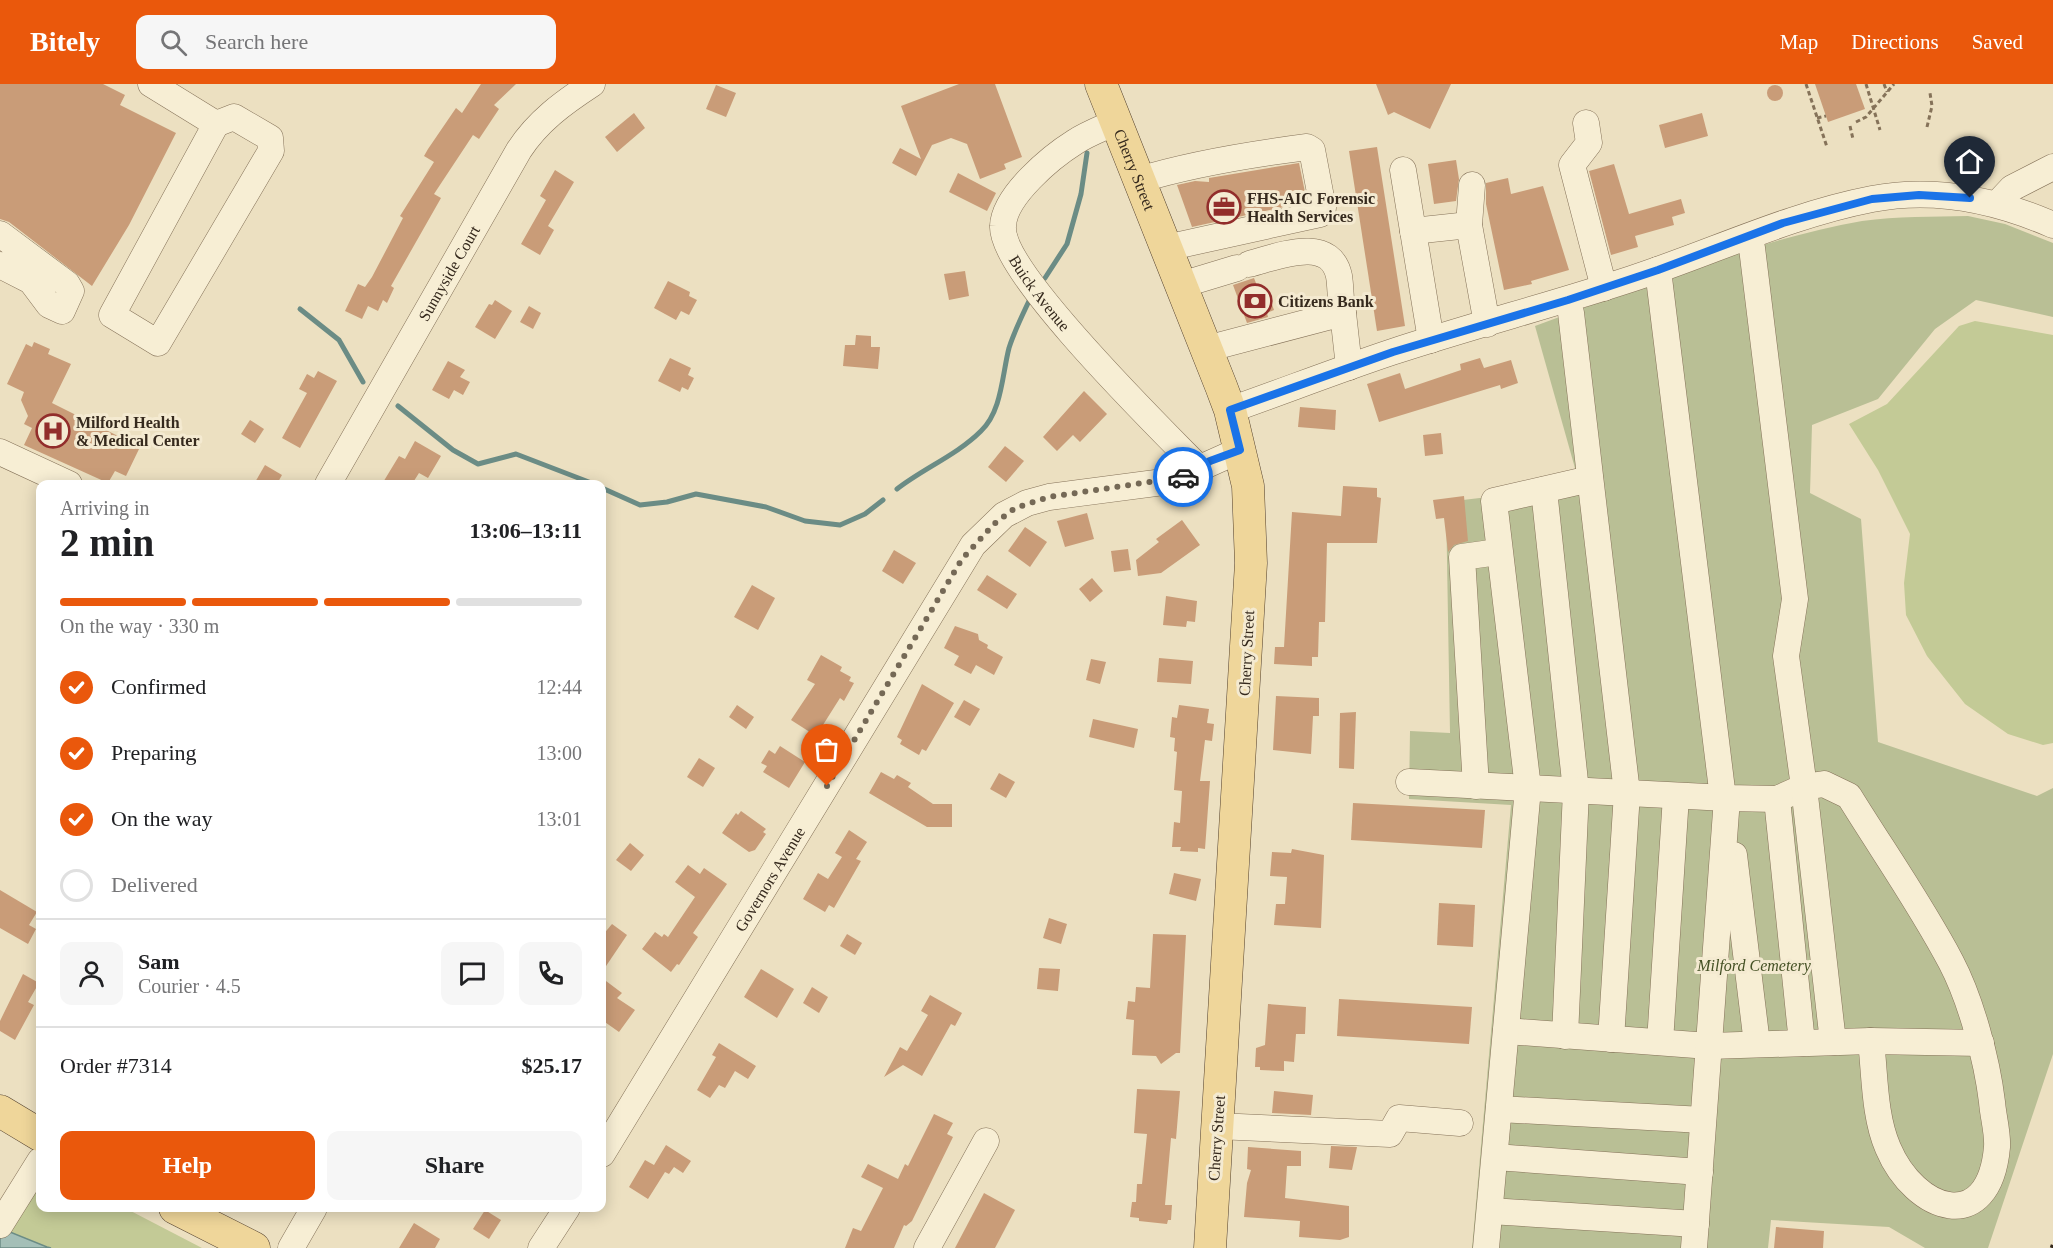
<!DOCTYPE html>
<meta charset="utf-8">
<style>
:root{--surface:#fff;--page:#f6f6f6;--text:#202124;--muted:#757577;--line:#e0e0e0;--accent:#ea580c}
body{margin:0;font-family:Georgia,serif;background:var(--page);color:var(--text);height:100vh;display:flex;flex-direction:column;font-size:22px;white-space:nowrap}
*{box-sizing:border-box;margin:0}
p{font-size:20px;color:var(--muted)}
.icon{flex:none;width:33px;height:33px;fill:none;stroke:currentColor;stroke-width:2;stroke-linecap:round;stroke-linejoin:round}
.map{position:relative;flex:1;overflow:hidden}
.side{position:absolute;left:36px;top:396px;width:570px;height:732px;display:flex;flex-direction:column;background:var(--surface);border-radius:12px;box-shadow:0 3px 15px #0003}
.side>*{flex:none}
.pin{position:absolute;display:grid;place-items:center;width:51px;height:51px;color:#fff;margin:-62px -26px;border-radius:50% 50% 50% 0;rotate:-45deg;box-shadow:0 0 6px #0007}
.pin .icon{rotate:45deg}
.courier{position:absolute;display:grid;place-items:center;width:60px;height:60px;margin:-30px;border:4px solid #1a73e8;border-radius:50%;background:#fff;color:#222;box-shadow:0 2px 8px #0007}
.overview em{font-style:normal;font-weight:700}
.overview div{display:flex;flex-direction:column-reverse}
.overview{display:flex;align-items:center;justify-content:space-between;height:102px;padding:0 24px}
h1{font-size:39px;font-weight:700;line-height:45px}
.bar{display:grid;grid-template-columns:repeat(4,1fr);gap:9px 6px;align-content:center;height:72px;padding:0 24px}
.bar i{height:8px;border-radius:4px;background:var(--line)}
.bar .on{background:var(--accent)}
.bar p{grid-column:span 4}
.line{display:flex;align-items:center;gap:15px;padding:0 24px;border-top:2px solid var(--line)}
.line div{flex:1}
.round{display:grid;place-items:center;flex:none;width:63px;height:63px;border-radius:12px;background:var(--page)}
ol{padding:0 24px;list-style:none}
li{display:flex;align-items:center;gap:18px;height:66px}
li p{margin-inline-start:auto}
li .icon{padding:6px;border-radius:50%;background:var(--accent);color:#fff;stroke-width:4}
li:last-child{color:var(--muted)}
li i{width:33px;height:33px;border:3px solid var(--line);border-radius:50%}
.action{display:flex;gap:12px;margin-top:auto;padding:12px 24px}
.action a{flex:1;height:69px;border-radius:12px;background:var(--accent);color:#fff;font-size:24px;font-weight:700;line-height:69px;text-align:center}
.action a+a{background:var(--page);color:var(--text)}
header{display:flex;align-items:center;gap:36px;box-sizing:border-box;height:84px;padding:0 30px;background:var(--accent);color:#fff}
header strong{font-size:28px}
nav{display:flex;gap:33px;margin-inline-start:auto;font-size:21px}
.search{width:420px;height:54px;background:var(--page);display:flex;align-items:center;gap:15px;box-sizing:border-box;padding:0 21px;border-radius:12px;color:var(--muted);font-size:22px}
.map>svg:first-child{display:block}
</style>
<header>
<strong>Bitely</strong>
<div class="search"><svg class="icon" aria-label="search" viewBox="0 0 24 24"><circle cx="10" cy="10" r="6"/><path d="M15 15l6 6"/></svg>Search here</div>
<nav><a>Map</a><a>Directions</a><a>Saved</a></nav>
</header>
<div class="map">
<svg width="2053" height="1164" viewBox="0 0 2053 1164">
<rect width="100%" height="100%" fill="#ece0c1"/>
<!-- green -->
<g fill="#c3ca96">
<polygon points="1975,237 2053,251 2053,659 2043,661 2008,650 1965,620 1927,572 1906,531 1904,499 1910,450 1878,386 1849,340 1887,320 1959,242"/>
<polygon points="40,1098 40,1124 125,1124 202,1164 0,1164"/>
</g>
<!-- cemetery -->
<path fill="#b9bf95" d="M1968,132L2005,140L2053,159V233L1976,216L1935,245L1878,315L1812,341L1810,409L1861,435L1878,658L2037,712L2053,704V970L1988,1164H1925L1889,1143L1771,1136L1768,1164H1472L1511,721L1409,715L1410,647L1450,649L1446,418L1580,402L1535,242C1641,203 1750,157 1862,137C1897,132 1933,133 1968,132Z"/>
<!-- water -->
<polygon fill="#a4bfb7" stroke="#6b8c85" stroke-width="1.5" points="0,1144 47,1163 51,1164 0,1164"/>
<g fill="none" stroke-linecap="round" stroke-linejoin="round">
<!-- stream -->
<g stroke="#6b8c85" stroke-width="5">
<polyline points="1045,194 1067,160 1081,110 1087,69"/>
<polyline points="300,225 339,256 363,298"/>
<polyline points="398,322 453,366 478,380 516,370 594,400"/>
<polyline points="602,404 640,421 667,418 696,410 766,423 805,437 840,441 865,430 883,416"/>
<path d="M897,405C924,384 957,371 981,347C1002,327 1002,291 1009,264C1014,248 1022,232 1029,217"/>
</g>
</g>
<!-- building -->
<g fill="#c99c78">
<polygon points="0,0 103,0 125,11 120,21 176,49 129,141 92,202 9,138 0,135"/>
<polygon points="481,0 516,0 494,21 499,25 479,55 473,51 434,110 441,114 391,202 394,204 387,219 383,216 378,227 368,222 362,235 345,227 358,200 365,203 372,193 403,134 400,132 434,78 424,72 428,65 456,24 462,29"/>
<polygon points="959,0 995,0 1022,73 1004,80 1006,85 980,95 967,60 951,54 932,61 916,92 892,79 900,64 921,75 901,22"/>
<polygon points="1376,0 1451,0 1430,45 1394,28 1388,31"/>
<polygon points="1815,0 1856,0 1865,25 1828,38"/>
<polygon points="716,1 736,9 726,33 706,25"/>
<circle cx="1775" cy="9" r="8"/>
<polygon points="634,29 645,44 617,68 605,53"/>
<polygon points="1702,29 1708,52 1665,64 1659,41"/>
<polygon points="1377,63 1405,242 1377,247 1349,67"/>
<polygon points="1456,76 1459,95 1456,117 1434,120 1428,80"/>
<polygon points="1299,79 1307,118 1192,143 1177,101 1195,97 1209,98 1209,94"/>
<polygon points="1614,80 1629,130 1681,115 1685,129 1672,133 1674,141 1635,152 1638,163 1611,171 1589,87"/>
<polygon points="555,86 574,98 548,142 554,146 540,171 521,160 546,116 540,112"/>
<polygon points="958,89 996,109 987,127 949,108"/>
<polygon points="1508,94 1511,110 1543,102 1569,186 1531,197 1532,200 1504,206 1486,120 1486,99"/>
<polygon points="965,187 969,212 949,216 944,190"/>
<polygon points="1254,194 1259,207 1266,204 1274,226 1267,229 1268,233 1247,239 1233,201"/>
<polygon points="668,197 690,208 689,212 697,216 689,231 681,227 676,236 654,224"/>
<polygon points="495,216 512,227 495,255 475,243 489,220 492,221"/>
<polygon points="529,222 541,229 533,245 520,238"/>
<polygon points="856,251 871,252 871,263 880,263 878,285 843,282 845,261 855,261"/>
<polygon points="34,258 50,265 48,270 71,280 52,319 140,363 126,392 115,387 108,399 24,361 32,344 24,340 28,332 21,316 24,308 7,300 26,260 32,263"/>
<polygon points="670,274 691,284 688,291 694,294 688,306 682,303 680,308 658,297"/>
<polygon points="1480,274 1484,284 1511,276 1518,299 1501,305 1500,301 1379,338 1367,300 1400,289 1405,305 1461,286 1460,280"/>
<polygon points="448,277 465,286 460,293 470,298 463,311 454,306 449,315 432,306"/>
<polygon points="318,287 337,297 300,364 282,354 307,309 299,305 307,290 314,294"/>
<polygon points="1084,307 1107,330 1080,358 1073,351 1057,367 1043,353"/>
<polygon points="1300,323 1336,326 1335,346 1298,343"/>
<polygon points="250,336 264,345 255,359 241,350"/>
<polygon points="1441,349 1443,370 1425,372 1423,351"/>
<polygon points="415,357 441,372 428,394 419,389 412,400 382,400 399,372 405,375"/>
<polygon points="1005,362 1024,377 1006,398 988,383"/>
<polygon points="265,381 282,391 277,400 254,400"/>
<polygon points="1343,402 1377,404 1377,413 1381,414 1377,459 1327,459 1325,538 1319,538 1318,573 1312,573 1312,582 1274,580 1275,563 1284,563 1292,428 1341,432"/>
<polygon points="1464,412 1468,457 1454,461 1448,468 1444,434 1436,435 1433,416"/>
<polygon points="1087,429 1094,455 1065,463 1057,437"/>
<polygon points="1182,436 1200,461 1161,489 1138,492 1136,476 1159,458 1156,455"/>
<polygon points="1025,443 1047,458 1030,483 1008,467"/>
<polygon points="1128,465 1131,486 1114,488 1111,467"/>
<polygon points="894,466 916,479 903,500 882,487"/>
<polygon points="987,491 1017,510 1007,525 977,506"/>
<polygon points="1092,494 1103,507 1090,518 1079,505"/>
<polygon points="752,501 775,514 758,546 734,533"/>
<polygon points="1166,512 1197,517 1195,538 1187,537 1186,543 1163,541"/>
<polygon points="955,542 978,550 979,556 988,561 987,564 1003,573 994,591 976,581 971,590 954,581 959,572 944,564"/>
<polygon points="821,571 842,583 840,587 851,593 849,597 854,599 844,617 840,614 816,652 791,636 815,600 807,596"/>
<polygon points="1159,574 1193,577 1191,600 1157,598"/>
<polygon points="1091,575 1106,578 1100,600 1086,596"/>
<polygon points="922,600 954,619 926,667 922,665 919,671 900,660 902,656 897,653"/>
<polygon points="1276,612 1319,614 1319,632 1313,632 1311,670 1273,666"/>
<polygon points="964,616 980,625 970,642 954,633"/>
<polygon points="737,621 754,633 746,645 729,633"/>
<polygon points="1179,621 1209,625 1207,639 1214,640 1212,657 1205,656 1200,697 1210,697 1205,765 1198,764 1198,768 1180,767 1181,763 1172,763 1174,738 1180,739 1182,707 1174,706 1177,668 1174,667 1175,654 1170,653 1172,633 1177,634"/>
<polygon points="1356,628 1354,685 1339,684 1340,629"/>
<polygon points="1093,635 1138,645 1134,664 1089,653"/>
<polygon points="780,662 805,678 789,704 763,688 767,682 761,679 769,666 775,670"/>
<polygon points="699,674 715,684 703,703 687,693"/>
<polygon points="881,688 894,695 897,691 911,699 908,703 933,720 952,720 952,743 927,743 869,709"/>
<polygon points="999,689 1015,698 1006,714 990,705"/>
<polygon points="1353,719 1485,726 1482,764 1351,756"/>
<polygon points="741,727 766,745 763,748 766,750 755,766 749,768 722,749 736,729 738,731"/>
<polygon points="849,746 867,758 856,775 861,777 834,824 829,821 825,828 803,815 818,789 828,795 842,773 835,769"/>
<polygon points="630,759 644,771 631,787 616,776"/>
<polygon points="1292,765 1324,771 1321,844 1274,841 1276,820 1285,820 1287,793 1270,792 1272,768 1291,769"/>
<polygon points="688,781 700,790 704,784 727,800 693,849 698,853 679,881 677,880 671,888 642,865 655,848 662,853 664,850 668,853 695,813 675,798"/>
<polygon points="1174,789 1201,795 1196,817 1169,810"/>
<polygon points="0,806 37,828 29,841 36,845 28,860 0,844"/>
<polygon points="1439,819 1475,821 1473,863 1437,861"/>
<polygon points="1049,834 1067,840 1061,860 1043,854"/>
<polygon points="612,840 627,851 602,888 602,852"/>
<polygon points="847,850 862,859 855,871 840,862"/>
<polygon points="1153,850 1186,851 1180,969 1176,969 1161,980 1156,972 1132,971 1134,936 1126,935 1128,917 1135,918 1136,903 1150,904"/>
<polygon points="1039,884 1060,885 1058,907 1037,905"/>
<polygon points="761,885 794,905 777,934 744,913"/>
<polygon points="23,890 39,899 28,918 34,921 15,956 0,947 0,937"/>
<polygon points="602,894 622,909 617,914 635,926 619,948 602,936"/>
<polygon points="812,903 828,913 819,929 803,919"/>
<polygon points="930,911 962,929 955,942 951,940 922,992 903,981 884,993 900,963 907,967 928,931 921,927"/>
<polygon points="1339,915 1472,923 1469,960 1337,952"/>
<polygon points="1268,920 1306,923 1305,950 1296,950 1294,978 1284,977 1284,987 1260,986 1260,983 1255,983 1256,964 1265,961"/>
<polygon points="719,959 756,982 748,995 735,987 725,1004 719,1001 710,1014 697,1006 716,973 712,971"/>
<polygon points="1137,1005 1180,1007 1176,1055 1171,1054 1165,1121 1172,1121 1171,1136 1168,1136 1167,1140 1139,1137 1139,1134 1130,1133 1132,1118 1136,1118 1137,1100 1142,1100 1147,1050 1134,1049"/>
<polygon points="1274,1007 1313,1011 1311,1031 1272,1029"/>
<polygon points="934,1030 953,1039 947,1050 953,1053 912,1137 906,1142 904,1141 894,1164 845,1164 853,1144 861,1147 883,1104 861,1093 868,1080 898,1095 905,1080 908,1082"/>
<polygon points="666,1061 691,1077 683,1089 674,1083 669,1090 665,1088 648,1115 629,1103 645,1076 654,1081"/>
<polygon points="1331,1062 1357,1063 1352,1086 1329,1084"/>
<polygon points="1248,1063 1301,1067 1301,1082 1287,1082 1285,1114 1349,1122 1349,1153 1340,1156 1299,1153 1300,1137 1244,1133 1247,1099 1251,1086 1247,1085"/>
<polygon points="984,1109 1015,1126 995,1164 955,1164"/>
<polygon points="485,1126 501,1136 489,1155 473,1145"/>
<polygon points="414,1139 440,1155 435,1164 399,1164"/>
<polygon points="1776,1143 1824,1147 1823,1164 1774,1164"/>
</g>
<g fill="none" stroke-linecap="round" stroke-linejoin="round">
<!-- minor casing -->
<g stroke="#857259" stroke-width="27">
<g id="minor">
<polyline points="151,0 216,40"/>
<polygon points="234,33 270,54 271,67 158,259 112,231 216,40"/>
<path id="s1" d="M1116,38C1103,44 1087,50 1075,58C1051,73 1004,112 1003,142C1000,188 1162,346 1199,384"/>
<polyline points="1586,39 1589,59 1572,81 1604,204"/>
<polyline points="1403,86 1431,256"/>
<path d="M1139,96C1191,80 1253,70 1307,63L1312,66L1323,124L1320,130L1166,164"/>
<polyline points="1472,101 1469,141 1487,240"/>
<polyline points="1997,120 2012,104 2053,83"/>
<polyline points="1413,147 1469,141"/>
<polyline points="0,150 67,200 71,207 62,227 49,221 31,197 0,181"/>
<path d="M1249,180C1277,173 1330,150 1339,192C1341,204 1340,217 1343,229"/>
<polyline points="1658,186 1723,714"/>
<polyline points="1181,201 1237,184"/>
<polyline points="1571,229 1627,709 1611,955"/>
<polyline points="1206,265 1343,229 1349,283"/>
<path d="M1230,326C1284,307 1338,286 1392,268C1471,242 1552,221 1631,195C1711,169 1789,131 1872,115C1934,103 1996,116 2053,141"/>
<polyline points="0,368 69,400"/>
<path id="s2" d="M328,400L519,66C538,37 563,19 592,0"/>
<polyline points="1544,406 1576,707 1565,952"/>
<polyline points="1409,698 1727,714 1777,715 1804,703 1786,572 1795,515 1752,164"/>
<polyline points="1476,702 1462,473 1498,468"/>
<polyline points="1777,715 1802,959"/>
<polyline points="1734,771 1757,960"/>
<polyline points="1506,947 1709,962 1871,957 1981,959"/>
<polyline points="1660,958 1676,712"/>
<path d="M1833,958L1804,703L1824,700L1849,712C1883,767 1921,821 1951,878C1971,916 1987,976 1992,1018C1993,1032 1998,1049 1997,1063C1989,1153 1915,1128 1888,1064C1874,1032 1875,991 1871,957"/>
<polyline points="1499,1025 1703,1036"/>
<polyline points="1217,1042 1390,1050 1399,1034 1460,1039"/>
<path id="s3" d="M602,1070L973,461L1004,431L1027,419L1049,413L1171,397L1240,366"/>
<polyline points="1495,1073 1700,1088"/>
<polyline points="1490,1127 1696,1140"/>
<polyline points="0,1141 40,1077"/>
<polyline points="291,1164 314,1124"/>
<polyline points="541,1164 567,1124"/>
<polyline points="927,1164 986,1057"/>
<polyline points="1486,1164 1528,704 1494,417 1590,395"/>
<polyline points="1694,1164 1727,714"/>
</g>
</g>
<!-- major casing -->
<g stroke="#53402e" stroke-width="33">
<g id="major">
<path id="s4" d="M1101,0L1221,302L1230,326L1248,402L1251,479L1210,1164"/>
<polyline points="0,1027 40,1051"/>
<polyline points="175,1124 254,1164"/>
</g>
</g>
<!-- path -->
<g stroke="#857259" stroke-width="3" stroke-dasharray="4.5 3" stroke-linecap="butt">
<polyline points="1806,0 1827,63"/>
<polyline points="1866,0 1880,46"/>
<polyline points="1884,0 1887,8"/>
<polyline points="1817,34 1826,32"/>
<polyline points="1856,38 1866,33 1894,0"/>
<polyline points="1850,42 1853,55"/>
<polyline points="1927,43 1932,22 1930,9"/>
</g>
<!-- minor -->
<use href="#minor" stroke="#f7eed4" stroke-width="26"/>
<!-- major -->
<use href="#major" stroke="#efd69a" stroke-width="32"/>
<!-- rail -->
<polyline stroke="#35291d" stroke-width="4.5" stroke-dasharray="10 10" stroke-linecap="butt" points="2052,1164 2053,1161"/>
</g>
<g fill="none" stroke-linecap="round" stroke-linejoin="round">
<!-- done -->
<polyline stroke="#756956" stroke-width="6" stroke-dasharray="0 10.8" points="827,702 962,475 994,440 1015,424 1049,413 1183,393"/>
<!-- route -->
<polyline stroke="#1a73e8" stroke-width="8" points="1183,393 1210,377 1240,366 1230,326 1393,268 1568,216 1658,186 1783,139 1872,115 1919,111 1970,114"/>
</g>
<!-- icons -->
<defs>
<g id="office-ring" transform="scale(1.725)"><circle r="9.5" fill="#f4ead1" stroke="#922d2b" stroke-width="1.5"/><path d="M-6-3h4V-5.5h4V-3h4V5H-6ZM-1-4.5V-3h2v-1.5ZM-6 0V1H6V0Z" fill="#922d2b"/></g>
<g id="bank-ring" transform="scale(1.725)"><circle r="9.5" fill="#f4ead1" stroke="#922d2b" stroke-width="1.5"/><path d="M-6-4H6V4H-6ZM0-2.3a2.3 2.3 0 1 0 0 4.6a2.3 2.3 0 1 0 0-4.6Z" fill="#922d2b"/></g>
<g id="hospital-ring" transform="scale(1.725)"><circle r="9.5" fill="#f4ead1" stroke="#922d2b" stroke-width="1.5"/><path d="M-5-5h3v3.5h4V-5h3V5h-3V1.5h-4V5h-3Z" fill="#922d2b"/></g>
</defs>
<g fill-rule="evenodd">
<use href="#office-ring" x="1224" y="123"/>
<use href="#bank-ring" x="1255" y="217"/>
<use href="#hospital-ring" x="53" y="347"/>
</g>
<g text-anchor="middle" stroke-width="6" stroke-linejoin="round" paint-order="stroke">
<!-- street labels -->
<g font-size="16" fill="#35291d" stroke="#f4ead1">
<text dy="6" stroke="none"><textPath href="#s4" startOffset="92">Cherry Street</textPath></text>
<text dy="6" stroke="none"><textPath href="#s2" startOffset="243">Sunnyside Court</textPath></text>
<text dy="6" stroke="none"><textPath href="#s1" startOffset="237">Buick Avenue</textPath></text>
<text transform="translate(1246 569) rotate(-87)" y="6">Cherry Street</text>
<text dy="6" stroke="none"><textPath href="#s3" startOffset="322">Governors Avenue</textPath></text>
<text transform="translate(1216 1054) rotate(-86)" y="6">Cherry Street</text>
</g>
<!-- poi labels -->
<g font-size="16" font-weight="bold" fill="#35291d" stroke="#f4ead1" text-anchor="start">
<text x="1247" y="120">FHS-AIC Forensic<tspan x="1247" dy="18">Health Services</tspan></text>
<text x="1278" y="223">Citizens Bank</text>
<text x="76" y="344">Milford Health<tspan x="76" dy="18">&amp; Medical Center</tspan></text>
</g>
<!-- park labels -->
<g font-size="16" font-style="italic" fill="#455125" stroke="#f4ead1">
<text x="1754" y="887">Milford Cemetery</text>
</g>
</g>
</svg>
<div class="pin" style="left:827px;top:702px;background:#ea580c"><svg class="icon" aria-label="bag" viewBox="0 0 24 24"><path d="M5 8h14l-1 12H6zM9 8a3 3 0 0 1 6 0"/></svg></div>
<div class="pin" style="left:1970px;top:114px;background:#1f2937"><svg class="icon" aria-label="home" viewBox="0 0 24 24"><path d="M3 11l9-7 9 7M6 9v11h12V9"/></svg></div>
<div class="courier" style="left:1183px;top:393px"><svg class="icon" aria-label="car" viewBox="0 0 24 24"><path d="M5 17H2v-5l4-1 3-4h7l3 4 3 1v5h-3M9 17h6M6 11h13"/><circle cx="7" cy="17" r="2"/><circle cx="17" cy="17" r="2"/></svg></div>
<section class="side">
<div class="overview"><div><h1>2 min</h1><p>Arriving in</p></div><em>13:06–13:11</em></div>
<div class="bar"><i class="on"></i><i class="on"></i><i class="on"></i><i></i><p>On the way · 330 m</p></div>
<ol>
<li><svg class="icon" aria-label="check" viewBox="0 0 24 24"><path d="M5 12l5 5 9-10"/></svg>Confirmed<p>12:44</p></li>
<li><svg class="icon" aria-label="check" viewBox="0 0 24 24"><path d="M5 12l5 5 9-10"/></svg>Preparing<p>13:00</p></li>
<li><svg class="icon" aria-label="check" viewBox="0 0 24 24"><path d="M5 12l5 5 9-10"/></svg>On the way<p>13:01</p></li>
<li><i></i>Delivered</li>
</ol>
<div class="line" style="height:108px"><a class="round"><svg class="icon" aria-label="person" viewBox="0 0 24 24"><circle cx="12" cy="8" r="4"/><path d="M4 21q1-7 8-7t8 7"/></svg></a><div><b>Sam</b><p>Courier · 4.5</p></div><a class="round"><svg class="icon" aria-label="chat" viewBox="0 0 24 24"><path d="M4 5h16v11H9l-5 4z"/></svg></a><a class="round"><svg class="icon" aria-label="phone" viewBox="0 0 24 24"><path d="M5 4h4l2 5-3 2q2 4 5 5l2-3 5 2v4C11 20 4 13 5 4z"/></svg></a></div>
<div class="line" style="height:78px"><div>Order #7314</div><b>$25.17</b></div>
<div class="action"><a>Help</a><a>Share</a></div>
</section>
</div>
